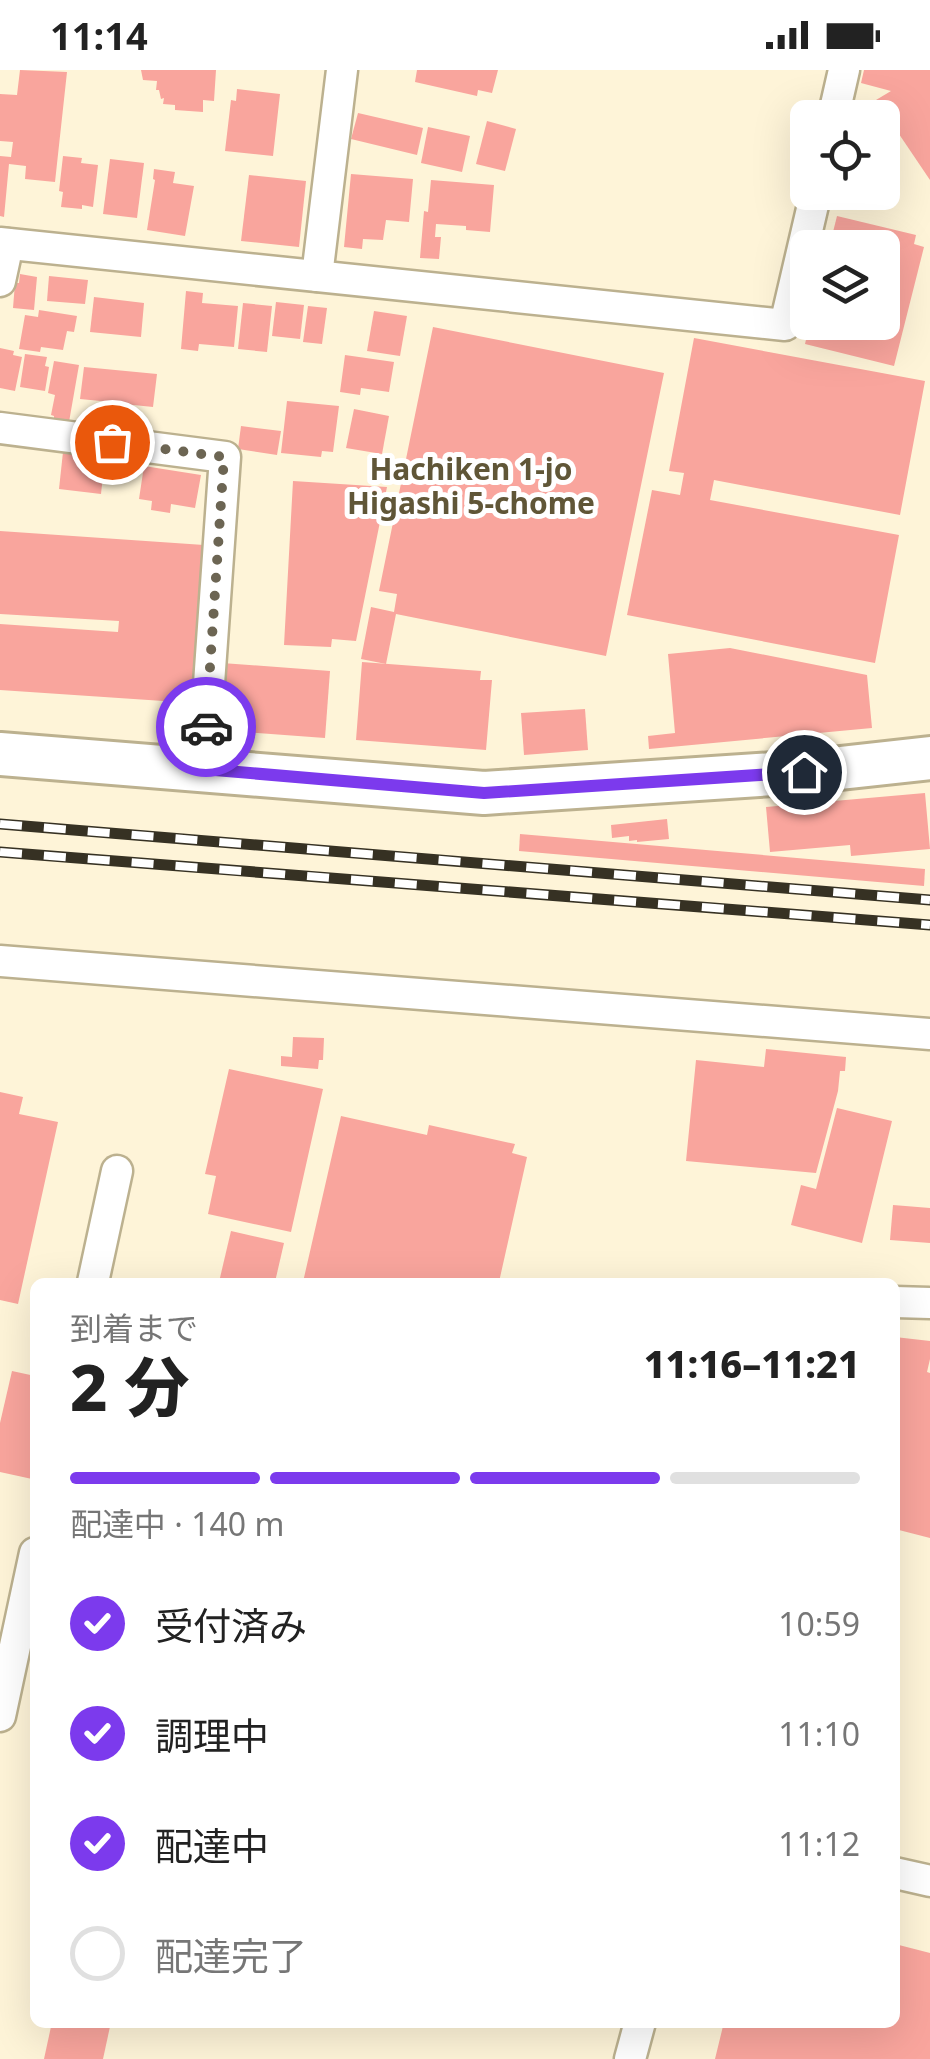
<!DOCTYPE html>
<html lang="ja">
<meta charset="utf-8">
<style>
:root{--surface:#fff;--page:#f6f6f6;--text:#222;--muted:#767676;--line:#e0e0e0;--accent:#7c3aed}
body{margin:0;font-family:"Noto Sans","Noto Sans JP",sans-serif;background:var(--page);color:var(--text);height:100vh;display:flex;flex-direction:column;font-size:38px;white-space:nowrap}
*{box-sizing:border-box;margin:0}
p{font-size:32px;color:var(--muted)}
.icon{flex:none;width:55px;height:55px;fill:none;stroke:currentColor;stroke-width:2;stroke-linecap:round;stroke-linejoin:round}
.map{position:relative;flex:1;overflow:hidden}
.drawer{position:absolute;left:30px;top:1208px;width:870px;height:750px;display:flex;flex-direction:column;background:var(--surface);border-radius:15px;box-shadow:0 10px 40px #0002}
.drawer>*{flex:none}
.tools{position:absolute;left:790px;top:30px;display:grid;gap:20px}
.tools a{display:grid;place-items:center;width:110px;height:110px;border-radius:15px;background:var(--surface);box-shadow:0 10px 40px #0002;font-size:50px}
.pin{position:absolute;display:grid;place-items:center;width:85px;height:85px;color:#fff;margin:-42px;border:5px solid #fff;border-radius:50%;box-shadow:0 2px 10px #0007}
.courier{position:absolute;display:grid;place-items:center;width:100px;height:100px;margin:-50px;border:8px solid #7c3aed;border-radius:50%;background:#fff;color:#222;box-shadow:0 2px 12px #0007}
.summary em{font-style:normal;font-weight:800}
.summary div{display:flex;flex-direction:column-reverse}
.summary{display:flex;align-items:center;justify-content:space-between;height:170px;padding:0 40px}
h1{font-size:65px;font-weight:800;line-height:75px}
.bar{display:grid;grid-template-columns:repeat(4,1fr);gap:15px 10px;align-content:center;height:120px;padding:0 40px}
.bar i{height:12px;border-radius:8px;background:var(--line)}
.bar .active{background:var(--accent)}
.bar p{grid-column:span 4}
ol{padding:0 40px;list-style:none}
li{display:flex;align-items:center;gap:30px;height:110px}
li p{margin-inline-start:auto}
li .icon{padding:10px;border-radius:50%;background:var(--accent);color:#fff;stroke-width:4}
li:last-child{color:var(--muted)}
li i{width:55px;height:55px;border:5px solid var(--line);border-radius:50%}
.status{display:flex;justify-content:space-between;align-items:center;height:70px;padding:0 50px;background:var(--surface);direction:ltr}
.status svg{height:28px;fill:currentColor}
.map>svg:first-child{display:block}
</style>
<div class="status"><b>11:14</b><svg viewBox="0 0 49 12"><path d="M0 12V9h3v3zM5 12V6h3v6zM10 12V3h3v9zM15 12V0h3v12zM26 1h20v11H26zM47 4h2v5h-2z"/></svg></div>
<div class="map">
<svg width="930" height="1989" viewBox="0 0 930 1989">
<rect width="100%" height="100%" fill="#fef4d8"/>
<!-- building -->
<g fill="#f9a59d">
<polygon points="20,0 67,2 55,112 25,109 26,96 9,94 4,147 0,146 0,86 11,87 13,72 0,71 0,24 17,25"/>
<polygon points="141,0 216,0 214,31 203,30 203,42 175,40 175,35 163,34 164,28 161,29 159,20 156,20 157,11 143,10"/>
<polygon points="417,0 498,0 492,23 478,20 477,26 415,12"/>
<polygon points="864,0 930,0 930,110 876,30 891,21 861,13"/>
<polygon points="237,19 280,24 273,86 225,81 231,30 236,31"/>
<polygon points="358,43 423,58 417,85 351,69"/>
<polygon points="487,51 516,59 505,101 476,94"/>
<polygon points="428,57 470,66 462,102 421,93"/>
<polygon points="63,86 82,88 81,93 98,95 93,137 82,135 82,139 61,137 63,122 59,121"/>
<polygon points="110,89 144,93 137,148 103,144"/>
<polygon points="154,99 175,102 173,113 194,116 185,166 147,160 155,110 153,109"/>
<polygon points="351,104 413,109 409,152 386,150 383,170 363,169 362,179 344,177"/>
<polygon points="249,105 306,111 299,177 241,171"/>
<polygon points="431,110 494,115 490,162 466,160 466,156 436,154 435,167 441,167 439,189 420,188 424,141 428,142"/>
<polygon points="837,146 916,165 914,174 924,177 894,296 805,274 810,252 882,252 882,178 829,178"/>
<polygon points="20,204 37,207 34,240 13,238 15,213 19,213"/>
<polygon points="49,206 88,210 85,234 47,231"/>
<polygon points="186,221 203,223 202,233 238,236 234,277 199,274 198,281 181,279"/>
<polygon points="94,227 144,233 141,267 90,262"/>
<polygon points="276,232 304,235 300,269 272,266"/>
<polygon points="243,233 272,236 267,282 238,279"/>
<polygon points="308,236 327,238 322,274 303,272"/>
<polygon points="39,240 77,246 74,262 67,261 63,280 41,277 40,282 19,279 25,245 38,247"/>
<polygon points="374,241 407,246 400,286 367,281"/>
<polygon points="433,257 664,303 606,586 396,544 386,594 361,589 371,537 394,542 397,524 379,521"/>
<polygon points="694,268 925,311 900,445 714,410 710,430 899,465 875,593 627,545 652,420 680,425 684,403 669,401"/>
<polygon points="0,278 14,281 13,285 22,287 15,321 0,318"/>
<polygon points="25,284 47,287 45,296 49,297 45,321 20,317"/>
<polygon points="345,285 394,292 389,322 361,318 360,325 340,322"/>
<polygon points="54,291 79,295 69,352 54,350 54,346 51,345 55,325 48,323"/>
<polygon points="84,297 157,304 153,337 124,334 124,341 110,340 111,332 80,329"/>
<polygon points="287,331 339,336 333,382 322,381 321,387 281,383"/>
<polygon points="354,339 389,346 382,384 346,378"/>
<polygon points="241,356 281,361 277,385 238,379"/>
<polygon points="63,382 105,387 101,424 59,419"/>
<polygon points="144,396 201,405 195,438 171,434 170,443 151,440 152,431 139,429"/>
<polygon points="293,411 387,417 356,571 332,569 331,577 284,575"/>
<polygon points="0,461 204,475 193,633 0,620 0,554 118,562 119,551 0,544"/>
<polygon points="730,578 867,605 872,658 649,679 648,666 675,663 668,584"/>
<polygon points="362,592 481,601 480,610 492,610 486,680 356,670"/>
<polygon points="222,593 330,601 325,668 217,660"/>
<polygon points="585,639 588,680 524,685 521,643"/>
<polygon points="925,723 930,779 851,786 850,775 770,782 766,737"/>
<polygon points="667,749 669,769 637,772 637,770 629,771 629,766 612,768 611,755"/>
<polygon points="520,764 925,799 924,816 519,781"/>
<polygon points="293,967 324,968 323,990 319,990 318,999 281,996 281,986 292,987"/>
<polygon points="766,979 846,987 845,1001 840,1001 838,1021 816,1103 686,1091 696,990 764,997"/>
<polygon points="229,999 323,1019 291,1162 208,1144 216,1106 205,1104"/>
<polygon points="0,1022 23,1027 19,1044 58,1052 18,1234 0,1230"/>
<polygon points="837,1038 892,1051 862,1173 791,1155 801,1115 816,1119"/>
<polygon points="341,1046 427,1065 429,1055 515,1074 512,1083 527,1087 499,1212 303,1212"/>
<polygon points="893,1135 930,1138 930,1173 890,1170"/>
<polygon points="231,1161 284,1173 275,1212 219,1212"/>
<polygon points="895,1267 930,1271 930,1289 927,1302 930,1303 930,1468 895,1459"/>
<polygon points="12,1301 35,1306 35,1397 32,1409 0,1402 0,1353"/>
<polygon points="895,1874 930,1883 930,1989 715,1989 724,1952 895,1952"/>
<polygon points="52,1952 111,1952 103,1989 44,1989"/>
</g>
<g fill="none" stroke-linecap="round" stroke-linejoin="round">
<!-- street casing -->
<g stroke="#bcb18f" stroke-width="35">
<g id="street">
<polyline points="833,48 844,0"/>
<polyline points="0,173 785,255 816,122"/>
<polyline points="317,206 342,0"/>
<polyline points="0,211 8,174"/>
<polyline points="0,358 225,387 203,699"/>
<polyline points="0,891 930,964"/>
<polyline points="93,1212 117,1101"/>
<polyline points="895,1232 930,1233"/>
<polyline points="0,1646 35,1483"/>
<polyline points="895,1803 930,1811"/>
<polyline points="630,1989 640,1952"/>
</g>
</g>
<!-- secondary casing -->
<g stroke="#bcb18f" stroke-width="48">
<polyline id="secondary" points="0,684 484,723 804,702 930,688"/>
</g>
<!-- street -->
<use href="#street" stroke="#fff" stroke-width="30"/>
<!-- secondary -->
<use href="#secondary" stroke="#fff" stroke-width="42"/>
<!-- rail casing -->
<g stroke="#363123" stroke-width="11">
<g id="rail">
<polyline points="0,754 930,830"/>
<polyline points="0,782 930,855"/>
</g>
</g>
<!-- rail -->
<use href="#rail" stroke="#fff" stroke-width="8" stroke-dasharray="22" stroke-linecap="butt"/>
</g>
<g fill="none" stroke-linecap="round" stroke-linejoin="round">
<!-- done -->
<polyline stroke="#6c6553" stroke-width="10" stroke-dasharray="0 18" points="112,372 224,387 206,657"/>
<!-- route -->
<polyline stroke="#7c3aed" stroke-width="12" points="206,657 203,699 484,723 804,702"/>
</g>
<g text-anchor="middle" stroke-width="10" stroke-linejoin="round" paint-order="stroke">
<!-- neighbourhood labels -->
<g font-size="30" font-weight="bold" fill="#605637" stroke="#fff">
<text x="471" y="410">Hachiken 1-jo<tspan x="471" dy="34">Higashi 5-chome</tspan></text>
</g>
</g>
</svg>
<div class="tools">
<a><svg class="icon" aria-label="locate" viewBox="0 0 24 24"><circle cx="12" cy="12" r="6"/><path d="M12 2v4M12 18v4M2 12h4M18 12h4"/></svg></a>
<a><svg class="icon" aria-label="layers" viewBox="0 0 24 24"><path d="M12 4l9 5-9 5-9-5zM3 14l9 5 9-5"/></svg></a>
</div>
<div class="pin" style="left:112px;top:372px;background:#ea580c"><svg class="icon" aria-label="bag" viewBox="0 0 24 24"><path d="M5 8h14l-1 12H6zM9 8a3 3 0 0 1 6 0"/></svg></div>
<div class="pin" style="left:804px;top:702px;background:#1f2937"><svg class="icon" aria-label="home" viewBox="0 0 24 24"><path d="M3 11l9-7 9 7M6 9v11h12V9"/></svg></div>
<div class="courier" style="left:206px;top:657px"><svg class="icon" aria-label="car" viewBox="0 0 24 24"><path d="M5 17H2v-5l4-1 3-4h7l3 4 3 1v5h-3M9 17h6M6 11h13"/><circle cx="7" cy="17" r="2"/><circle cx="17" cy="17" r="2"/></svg></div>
<section class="drawer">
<div class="summary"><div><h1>2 分</h1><p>到着まで</p></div><em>11:16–11:21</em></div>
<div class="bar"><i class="active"></i><i class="active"></i><i class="active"></i><i></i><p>配達中 · 140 m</p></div>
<ol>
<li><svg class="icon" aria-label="check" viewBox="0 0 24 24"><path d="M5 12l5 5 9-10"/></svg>受付済み<p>10:59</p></li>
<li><svg class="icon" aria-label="check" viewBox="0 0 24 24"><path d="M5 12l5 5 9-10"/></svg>調理中<p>11:10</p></li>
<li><svg class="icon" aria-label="check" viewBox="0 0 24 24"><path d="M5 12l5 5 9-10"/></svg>配達中<p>11:12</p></li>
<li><i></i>配達完了</li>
</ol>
</section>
</div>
